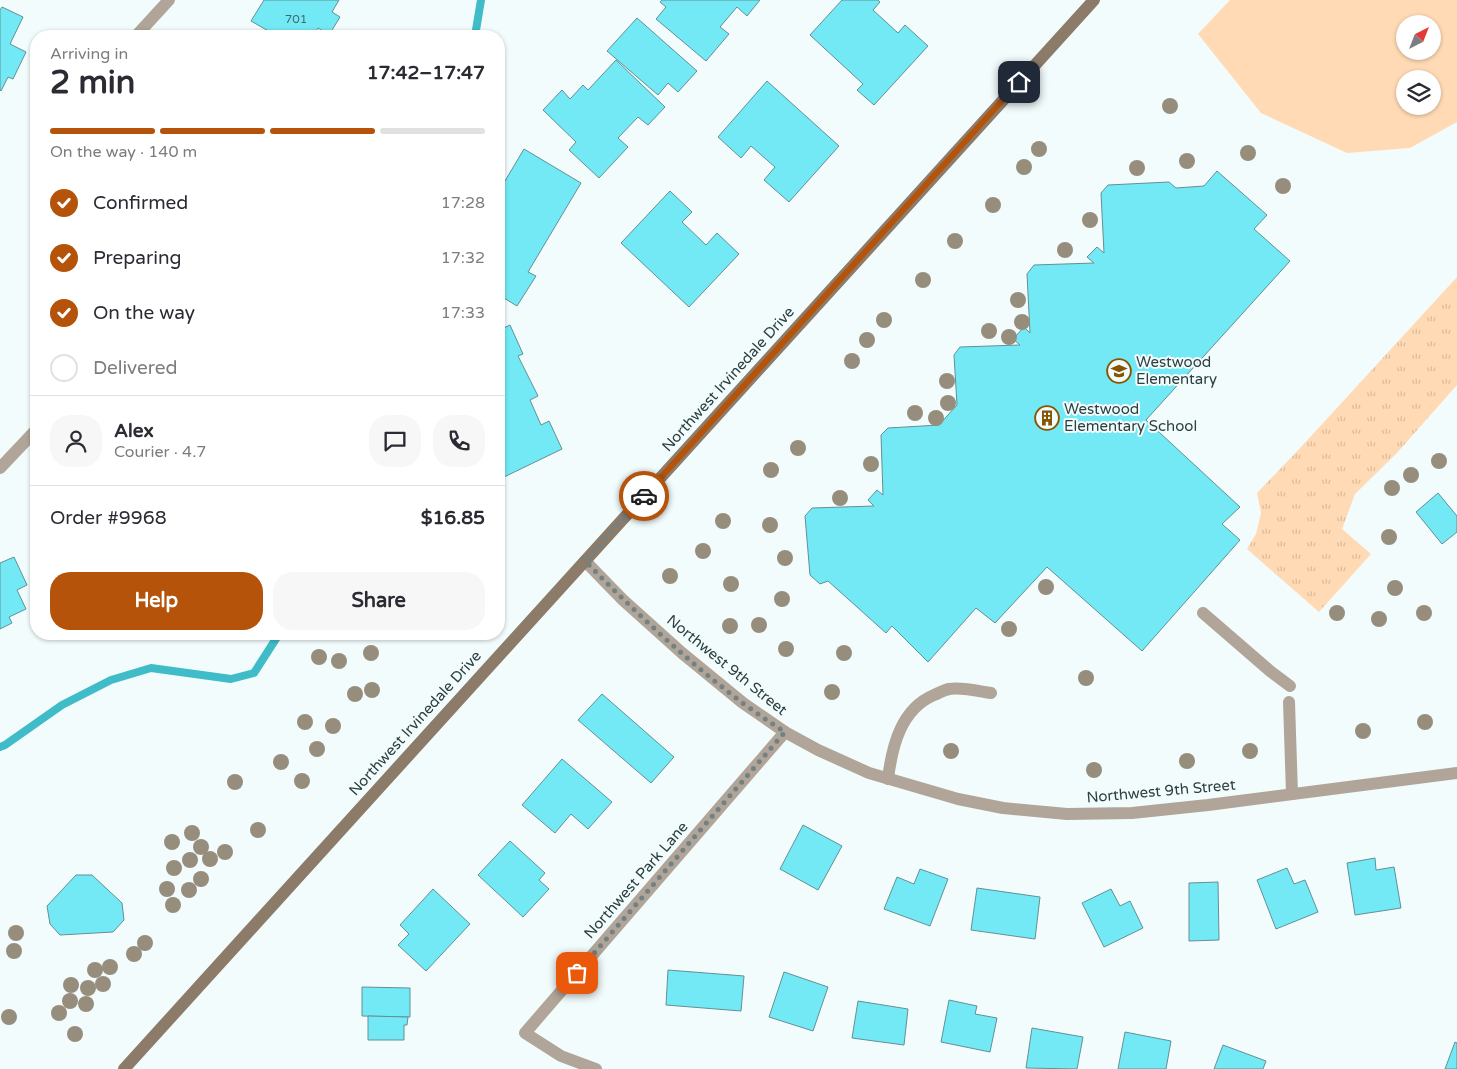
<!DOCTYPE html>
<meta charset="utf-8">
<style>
:root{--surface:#fff;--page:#f7f7f7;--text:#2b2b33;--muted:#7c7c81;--line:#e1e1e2;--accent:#b45309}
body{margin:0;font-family:"Varela Round",sans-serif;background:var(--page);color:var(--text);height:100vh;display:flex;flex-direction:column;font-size:19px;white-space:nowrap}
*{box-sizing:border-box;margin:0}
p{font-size:16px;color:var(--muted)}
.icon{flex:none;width:28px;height:28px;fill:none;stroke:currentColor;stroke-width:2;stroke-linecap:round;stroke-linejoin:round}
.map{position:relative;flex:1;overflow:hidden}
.panel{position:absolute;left:30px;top:30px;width:475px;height:610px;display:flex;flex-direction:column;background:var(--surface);border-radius:20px;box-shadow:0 1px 4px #0004}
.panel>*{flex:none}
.needle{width:32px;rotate:42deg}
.fabs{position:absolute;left:1396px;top:15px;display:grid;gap:10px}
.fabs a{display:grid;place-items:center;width:45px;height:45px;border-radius:50%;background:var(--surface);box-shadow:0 1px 4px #0004;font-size:25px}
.pin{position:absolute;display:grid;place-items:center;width:42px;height:42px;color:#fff;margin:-21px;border-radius:10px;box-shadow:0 2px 8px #0006}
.courier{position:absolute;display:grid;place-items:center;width:50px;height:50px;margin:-25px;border:4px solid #b45309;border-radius:50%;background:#fff;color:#222;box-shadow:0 1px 6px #0007}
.headline em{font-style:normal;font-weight:700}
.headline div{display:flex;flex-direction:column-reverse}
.headline{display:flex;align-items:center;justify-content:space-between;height:85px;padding:0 20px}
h1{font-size:32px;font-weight:700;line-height:38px}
.bar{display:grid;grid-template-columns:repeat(4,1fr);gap:8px 5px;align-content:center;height:60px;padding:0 20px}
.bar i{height:6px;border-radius:4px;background:var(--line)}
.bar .active{background:var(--accent)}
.bar p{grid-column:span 4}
.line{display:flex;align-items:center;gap:12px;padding:0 20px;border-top:1px solid var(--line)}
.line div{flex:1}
.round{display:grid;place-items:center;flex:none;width:52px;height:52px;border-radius:20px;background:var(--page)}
ol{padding:0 20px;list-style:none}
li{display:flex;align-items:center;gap:15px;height:55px}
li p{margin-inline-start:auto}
li .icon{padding:5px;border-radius:50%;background:var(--accent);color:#fff;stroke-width:4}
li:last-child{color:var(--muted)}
li i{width:28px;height:28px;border:2px solid var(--line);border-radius:50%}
.cta{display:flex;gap:10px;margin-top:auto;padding:10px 20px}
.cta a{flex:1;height:58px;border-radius:20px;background:var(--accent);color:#fff;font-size:20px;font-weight:700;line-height:58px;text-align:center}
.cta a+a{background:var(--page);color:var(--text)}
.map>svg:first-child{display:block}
</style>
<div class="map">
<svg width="1457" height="1069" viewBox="0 0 1457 1069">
<defs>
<pattern id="park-tufts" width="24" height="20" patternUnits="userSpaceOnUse" patternTransform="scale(1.25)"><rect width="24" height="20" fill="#ffdab4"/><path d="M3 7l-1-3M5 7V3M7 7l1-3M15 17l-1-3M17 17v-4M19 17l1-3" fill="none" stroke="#dbbc9c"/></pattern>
</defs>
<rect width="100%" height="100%" fill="#f3fcfd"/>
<!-- park -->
<polygon fill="url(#park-tufts)" points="1457,277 1457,385 1396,454 1355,494 1342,529 1371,554 1319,612 1247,549 1256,534 1261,513 1257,493 1302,446"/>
<!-- pitch -->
<path fill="#ffdab4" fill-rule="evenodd" d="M1230,0H1457V122L1410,148L1347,153L1261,113L1198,34ZM1405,24H1432V51H1405ZM1405,79H1432V106H1405Z"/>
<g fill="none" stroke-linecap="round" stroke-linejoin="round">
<!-- stream -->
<g stroke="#3fbcc8" stroke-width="8">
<polyline points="475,36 481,0"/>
<polyline points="0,747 5,745 62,705 111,680 151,668 231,679 254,673 279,634"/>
</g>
</g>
<!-- building -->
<g fill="#72e9f5" stroke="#639095">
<polygon points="264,0 339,0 332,12 340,17 329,35 318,28 313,36 288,36 280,31 277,36 251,21"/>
<polygon points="662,0 760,0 747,16 737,7 720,27 729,34 706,61 656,19 666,7 660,2"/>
<polygon points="842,0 878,0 880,2 873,10 898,33 905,25 928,46 874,105 857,90 863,84 810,35"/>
<polygon points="2,7 23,17 10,44 26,52 13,79 8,77 1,91 0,90 0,10"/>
<polygon points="637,18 697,71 678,92 668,83 658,95 607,51"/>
<polygon points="616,60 665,107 648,125 638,117 618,138 628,147 599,178 569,150 576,142 543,110 562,90 570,99 583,85 588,90"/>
<polygon points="767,81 839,146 789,202 764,180 775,167 751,146 741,158 718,137"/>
<polygon points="524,149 581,183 528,272 536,276 517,306 499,295 499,191"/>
<polygon points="1217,171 1267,215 1254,229 1290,261 1146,420 1240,507 1222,524 1240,540 1142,651 1047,567 995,623 976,608 928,662 892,626 886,633 828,581 820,584 810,575 805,516 812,508 874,506 868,500 877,490 883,495 881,435 888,428 939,425 947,416 957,405 954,355 960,347 1020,345 1013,339 1024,327 1030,333 1027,274 1034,265 1094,263 1087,257 1097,247 1104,253 1101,193 1108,185 1169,182 1176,188 1204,186"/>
<polygon points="670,191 692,212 682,222 706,245 717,233 739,254 689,307 621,243"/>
<polygon points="510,325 523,354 518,356 538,396 530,400 541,425 549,421 562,449 504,477 499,467 499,330"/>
<polygon points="1438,493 1457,516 1457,532 1442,544 1416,512"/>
<polygon points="14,557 27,585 17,590 26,609 9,617 12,623 0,629 0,563"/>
<polygon points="602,694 674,757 651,783 578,720"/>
<polygon points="562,759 612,802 588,829 571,814 555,833 522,805"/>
<polygon points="803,825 842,846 818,890 780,869"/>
<polygon points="510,841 545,873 539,880 549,889 523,917 478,875"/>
<polygon points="1375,858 1376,870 1394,867 1401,908 1355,915 1347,863"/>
<polygon points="1287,868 1294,884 1305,880 1318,912 1276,929 1257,880"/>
<polygon points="920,869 948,879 930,926 884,909 897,877 914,884"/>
<polygon points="76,875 92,875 122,903 124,920 113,932 60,935 50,924 47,906"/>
<polygon points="1218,882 1219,940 1189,941 1189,883"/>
<polygon points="977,888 1040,897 1035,939 971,930"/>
<polygon points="433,889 470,924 426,971 398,945 409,934 400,925"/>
<polygon points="1111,889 1120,906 1130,901 1143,928 1104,947 1082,903"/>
<polygon points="668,970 744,976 741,1011 666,1005"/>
<polygon points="784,972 828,987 813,1031 769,1017"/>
<polygon points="362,987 410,988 410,1017 362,1016"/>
<polygon points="949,1000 977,1006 975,1014 997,1018 990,1052 941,1042"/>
<polygon points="858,1001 908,1009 904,1045 852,1038"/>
<polygon points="368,1016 408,1017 407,1025 404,1025 404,1040 368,1040"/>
<polygon points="1032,1028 1083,1037 1077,1069 1026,1068"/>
<polygon points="1125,1032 1171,1041 1166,1069 1118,1069"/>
<polygon points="1455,1042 1457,1043 1457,1069 1445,1069"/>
<polygon points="1223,1045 1266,1061 1263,1069 1214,1069"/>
</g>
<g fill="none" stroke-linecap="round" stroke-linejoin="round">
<!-- service -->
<g stroke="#b0a598" stroke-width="12">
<polyline points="1203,613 1270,671 1290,686"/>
<polyline points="1289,702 1292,794"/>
<path d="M888,779C892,746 901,709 934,695C939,693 944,690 949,689C962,687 978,691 991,693"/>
</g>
<!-- minor -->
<g stroke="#b0a598" stroke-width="12">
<polyline points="136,36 169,0"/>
<polyline points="0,468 36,430"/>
<polyline points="596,1069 561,1056 525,1033 785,732"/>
</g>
<!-- tertiary -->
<polyline stroke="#b0a598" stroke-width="12" points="585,561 623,600 682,653 743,703 785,732 818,750 869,773 958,799 1003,808 1067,814 1132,813 1208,805 1457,773"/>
<!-- secondary -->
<polyline stroke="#8d7b6a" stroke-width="12" points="124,1069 1094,0"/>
</g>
<!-- trees -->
<g fill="#968d7d">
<circle cx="1170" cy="106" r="8"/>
<circle cx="1039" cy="149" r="8"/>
<circle cx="1248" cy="153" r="8"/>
<circle cx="1187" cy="161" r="8"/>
<circle cx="1024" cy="167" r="8"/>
<circle cx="1137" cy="168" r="8"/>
<circle cx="1283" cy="186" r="8"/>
<circle cx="993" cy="205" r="8"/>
<circle cx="1090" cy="220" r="8"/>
<circle cx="955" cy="241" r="8"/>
<circle cx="1065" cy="250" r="8"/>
<circle cx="923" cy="280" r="8"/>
<circle cx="1018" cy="300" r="8"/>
<circle cx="884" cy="320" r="8"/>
<circle cx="1022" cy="322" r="8"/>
<circle cx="989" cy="331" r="8"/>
<circle cx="1009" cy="337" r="8"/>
<circle cx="867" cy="340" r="8"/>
<circle cx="852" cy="361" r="8"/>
<circle cx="947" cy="381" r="8"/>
<circle cx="948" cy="403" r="8"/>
<circle cx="915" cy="413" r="8"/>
<circle cx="936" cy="418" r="8"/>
<circle cx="798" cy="448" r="8"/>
<circle cx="1439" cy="461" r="8"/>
<circle cx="871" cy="464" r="8"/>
<circle cx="771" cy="470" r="8"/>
<circle cx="1411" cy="475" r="8"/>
<circle cx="1392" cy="488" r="8"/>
<circle cx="840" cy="498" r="8"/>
<circle cx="723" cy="521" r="8"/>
<circle cx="770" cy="525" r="8"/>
<circle cx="1389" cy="537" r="8"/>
<circle cx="703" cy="551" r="8"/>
<circle cx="785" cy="558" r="8"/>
<circle cx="670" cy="576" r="8"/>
<circle cx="731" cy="584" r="8"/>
<circle cx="1046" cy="587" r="8"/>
<circle cx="1395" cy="588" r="8"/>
<circle cx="782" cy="599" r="8"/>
<circle cx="1337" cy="613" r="8"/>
<circle cx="1424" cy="613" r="8"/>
<circle cx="1379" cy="619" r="8"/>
<circle cx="759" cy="625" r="8"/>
<circle cx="730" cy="626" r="8"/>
<circle cx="1009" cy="629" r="8"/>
<circle cx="786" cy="649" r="8"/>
<circle cx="371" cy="653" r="8"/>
<circle cx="844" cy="653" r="8"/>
<circle cx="319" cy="657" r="8"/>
<circle cx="339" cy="661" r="8"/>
<circle cx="1086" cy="678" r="8"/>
<circle cx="372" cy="690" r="8"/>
<circle cx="832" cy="692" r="8"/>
<circle cx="355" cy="694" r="8"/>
<circle cx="305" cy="722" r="8"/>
<circle cx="1425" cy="722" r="8"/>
<circle cx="333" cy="726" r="8"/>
<circle cx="1363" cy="731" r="8"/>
<circle cx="317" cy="749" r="8"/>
<circle cx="951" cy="751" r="8"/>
<circle cx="1250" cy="751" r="8"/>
<circle cx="1187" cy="761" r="8"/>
<circle cx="281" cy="762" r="8"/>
<circle cx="1094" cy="770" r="8"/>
<circle cx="302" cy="781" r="8"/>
<circle cx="235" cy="782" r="8"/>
<circle cx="258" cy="830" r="8"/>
<circle cx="192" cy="833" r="8"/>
<circle cx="172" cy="842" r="8"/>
<circle cx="201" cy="847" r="8"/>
<circle cx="225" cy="852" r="8"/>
<circle cx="210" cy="859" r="8"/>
<circle cx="190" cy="860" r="8"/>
<circle cx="174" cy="868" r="8"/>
<circle cx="201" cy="879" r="8"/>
<circle cx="167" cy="889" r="8"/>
<circle cx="189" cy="890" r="8"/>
<circle cx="173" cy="905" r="8"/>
<circle cx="16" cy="933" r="8"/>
<circle cx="145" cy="943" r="8"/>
<circle cx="14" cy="951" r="8"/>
<circle cx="134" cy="954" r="8"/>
<circle cx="110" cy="967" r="8"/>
<circle cx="95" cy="970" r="8"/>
<circle cx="103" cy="984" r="8"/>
<circle cx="71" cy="985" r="8"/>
<circle cx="88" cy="988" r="8"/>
<circle cx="70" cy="1001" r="8"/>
<circle cx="86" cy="1004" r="8"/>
<circle cx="59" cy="1013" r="8"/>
<circle cx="9" cy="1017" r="8"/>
<circle cx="75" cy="1034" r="8"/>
</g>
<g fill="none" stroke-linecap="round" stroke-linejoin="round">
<!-- done -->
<path stroke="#728183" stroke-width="5" stroke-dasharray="0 9" d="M577,973L785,732C771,723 758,714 744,704C688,662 634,611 585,561L644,496"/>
<!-- route -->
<polyline stroke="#b45309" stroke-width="6" points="644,496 1019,82"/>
</g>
<!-- icons -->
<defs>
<g id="school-ring" transform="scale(1.25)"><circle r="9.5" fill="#f3fcfd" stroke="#895401" stroke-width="1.5"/><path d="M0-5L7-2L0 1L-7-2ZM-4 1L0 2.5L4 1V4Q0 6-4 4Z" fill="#895401"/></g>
<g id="building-ring" transform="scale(1.25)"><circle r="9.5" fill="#f3fcfd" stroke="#895401" stroke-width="1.5"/><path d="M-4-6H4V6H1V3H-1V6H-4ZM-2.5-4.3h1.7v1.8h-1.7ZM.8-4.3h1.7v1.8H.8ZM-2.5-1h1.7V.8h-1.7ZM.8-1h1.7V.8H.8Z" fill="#895401"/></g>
</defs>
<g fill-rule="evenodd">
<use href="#school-ring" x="1119" y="371"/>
<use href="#building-ring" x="1047" y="418"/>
</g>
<g text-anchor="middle" stroke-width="4" stroke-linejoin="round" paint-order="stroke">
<!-- number labels -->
<g font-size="12" fill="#3e6a6e">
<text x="296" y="23">701</text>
</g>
<!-- poi labels -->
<g font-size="15" fill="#2c3f41" stroke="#f3fcfd" text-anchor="start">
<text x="1136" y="367">Westwood<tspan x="1136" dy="17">Elementary</tspan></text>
<text x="1064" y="414">Westwood<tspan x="1064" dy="17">Elementary School</tspan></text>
</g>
<!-- street labels -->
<g font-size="15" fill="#2c3f41" stroke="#f3fcfd">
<text transform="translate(728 379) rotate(-48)" y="5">Northwest Irvinedale Drive</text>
<text transform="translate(727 665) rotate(39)" y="5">Northwest 9th Street</text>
<text transform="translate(415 723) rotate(-48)" y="5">Northwest Irvinedale Drive</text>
<text transform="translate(1161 791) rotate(-5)" y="5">Northwest 9th Street</text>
<text transform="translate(636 880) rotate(-49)" y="5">Northwest Park Lane</text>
</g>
</g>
</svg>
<div class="fabs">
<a><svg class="needle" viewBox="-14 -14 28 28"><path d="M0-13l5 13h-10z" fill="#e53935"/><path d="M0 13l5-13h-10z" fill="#7c7c81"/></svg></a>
<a><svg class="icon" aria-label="layers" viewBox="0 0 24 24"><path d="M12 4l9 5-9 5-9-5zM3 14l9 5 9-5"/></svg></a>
</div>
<div class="pin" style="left:577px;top:973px;background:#ea580c"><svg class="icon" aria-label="bag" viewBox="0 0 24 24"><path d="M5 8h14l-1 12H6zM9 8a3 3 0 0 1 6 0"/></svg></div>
<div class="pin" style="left:1019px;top:82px;background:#1f2937"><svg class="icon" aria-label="home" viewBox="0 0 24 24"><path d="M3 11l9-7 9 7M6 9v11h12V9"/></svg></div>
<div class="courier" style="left:644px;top:496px"><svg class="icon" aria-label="car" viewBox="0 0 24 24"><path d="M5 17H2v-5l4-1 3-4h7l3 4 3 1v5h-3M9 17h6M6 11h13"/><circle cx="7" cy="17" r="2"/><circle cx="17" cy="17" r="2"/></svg></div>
<section class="panel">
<div class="headline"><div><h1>2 min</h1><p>Arriving in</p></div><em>17:42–17:47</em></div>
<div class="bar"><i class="active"></i><i class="active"></i><i class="active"></i><i></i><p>On the way · 140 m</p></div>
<ol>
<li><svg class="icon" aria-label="check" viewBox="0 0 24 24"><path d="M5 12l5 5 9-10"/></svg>Confirmed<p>17:28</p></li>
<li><svg class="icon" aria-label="check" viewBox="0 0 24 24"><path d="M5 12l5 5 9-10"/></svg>Preparing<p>17:32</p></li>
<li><svg class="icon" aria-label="check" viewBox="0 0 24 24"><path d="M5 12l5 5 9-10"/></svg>On the way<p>17:33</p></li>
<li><i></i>Delivered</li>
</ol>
<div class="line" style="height:90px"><a class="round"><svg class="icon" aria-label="person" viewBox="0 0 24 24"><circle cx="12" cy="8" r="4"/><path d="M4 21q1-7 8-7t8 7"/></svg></a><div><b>Alex</b><p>Courier · 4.7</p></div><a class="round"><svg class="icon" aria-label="chat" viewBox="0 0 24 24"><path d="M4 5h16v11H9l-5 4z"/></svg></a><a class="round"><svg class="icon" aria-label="phone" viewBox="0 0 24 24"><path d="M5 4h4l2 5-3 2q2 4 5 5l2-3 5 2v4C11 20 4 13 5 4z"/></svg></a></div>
<div class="line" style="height:65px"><div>Order #9968</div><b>$16.85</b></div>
<div class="cta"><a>Help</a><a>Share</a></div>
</section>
</div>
